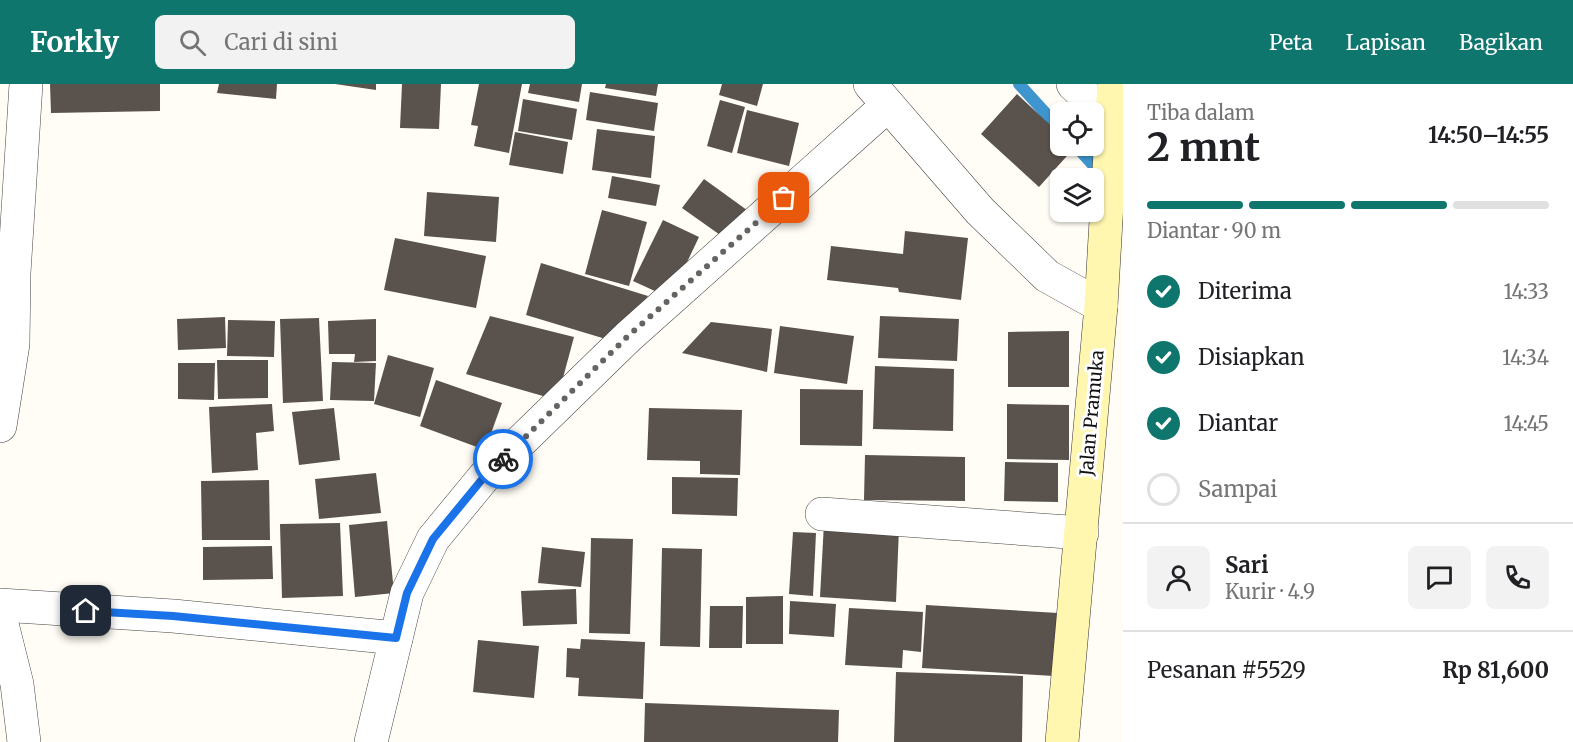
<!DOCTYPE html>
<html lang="id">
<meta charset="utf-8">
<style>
:root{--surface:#fff;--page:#f2f2f2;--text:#202124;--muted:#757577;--line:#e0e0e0;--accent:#0f766e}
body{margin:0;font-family:Merriweather,serif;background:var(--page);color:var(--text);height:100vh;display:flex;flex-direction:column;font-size:22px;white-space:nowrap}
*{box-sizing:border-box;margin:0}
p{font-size:20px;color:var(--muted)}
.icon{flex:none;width:33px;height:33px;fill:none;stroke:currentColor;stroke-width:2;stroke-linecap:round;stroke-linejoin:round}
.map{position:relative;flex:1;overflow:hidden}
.drawer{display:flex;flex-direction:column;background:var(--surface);width:450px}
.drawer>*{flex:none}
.fabs{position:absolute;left:1050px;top:18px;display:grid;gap:12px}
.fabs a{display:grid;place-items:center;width:54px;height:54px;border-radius:9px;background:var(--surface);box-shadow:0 2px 4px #0004;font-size:30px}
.pin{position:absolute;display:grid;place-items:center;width:51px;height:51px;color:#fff;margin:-26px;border-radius:12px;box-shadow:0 3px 9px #0006}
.courier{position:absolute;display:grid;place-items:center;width:60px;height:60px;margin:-30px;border:4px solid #1a73e8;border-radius:50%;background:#fff;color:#222;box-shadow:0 2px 8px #0007}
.summary em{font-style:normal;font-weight:700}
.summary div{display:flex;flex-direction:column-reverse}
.summary{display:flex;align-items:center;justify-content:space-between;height:102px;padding:0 24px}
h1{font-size:39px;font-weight:700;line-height:45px}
.bar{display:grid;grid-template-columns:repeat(4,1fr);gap:9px 6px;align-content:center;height:72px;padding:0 24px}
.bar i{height:8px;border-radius:4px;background:var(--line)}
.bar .current{background:var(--accent)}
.bar p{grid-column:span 4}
.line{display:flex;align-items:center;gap:15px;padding:0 24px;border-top:2px solid var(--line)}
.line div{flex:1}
.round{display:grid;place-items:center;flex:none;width:63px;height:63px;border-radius:9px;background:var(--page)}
ol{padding:0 24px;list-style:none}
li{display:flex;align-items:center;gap:18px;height:66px}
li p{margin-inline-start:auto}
li .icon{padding:6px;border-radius:50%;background:var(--accent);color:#fff;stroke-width:4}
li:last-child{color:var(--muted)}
li i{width:33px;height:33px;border:3px solid var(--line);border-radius:50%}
header{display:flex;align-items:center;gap:36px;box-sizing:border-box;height:84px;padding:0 30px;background:var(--accent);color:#fff}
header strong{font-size:28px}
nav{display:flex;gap:33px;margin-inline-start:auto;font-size:21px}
.search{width:420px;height:54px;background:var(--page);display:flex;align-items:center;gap:15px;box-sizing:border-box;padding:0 21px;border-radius:9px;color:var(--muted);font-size:22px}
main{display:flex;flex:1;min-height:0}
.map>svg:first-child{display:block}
</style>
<header>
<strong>Forkly</strong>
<div class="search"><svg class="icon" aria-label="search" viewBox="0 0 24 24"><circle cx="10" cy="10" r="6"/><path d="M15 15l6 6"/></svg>Cari di sini</div>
<nav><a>Peta</a><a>Lapisan</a><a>Bagikan</a></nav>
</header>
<main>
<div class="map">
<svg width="1123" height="658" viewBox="0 0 1123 658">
<rect width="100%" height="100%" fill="#fffdf5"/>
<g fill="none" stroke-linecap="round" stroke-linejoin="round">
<!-- stream -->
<g stroke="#3f96cf" stroke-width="12">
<polyline points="1019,0 1060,45"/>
<polyline points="1076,62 1103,92"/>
</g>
</g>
<!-- building -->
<g fill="#5a524d">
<polygon points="50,0 160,0 160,27 51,29"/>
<polygon points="219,0 277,0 276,15 217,9"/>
<polygon points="335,0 376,0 376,6"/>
<polygon points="402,0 441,0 439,45 400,44"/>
<polygon points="479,0 522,0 509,69 474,62 478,42 471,41"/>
<polygon points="530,0 582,0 579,18 528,9"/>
<polygon points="606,0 658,0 656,12 605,4"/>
<polygon points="722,0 763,0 757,22 719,11"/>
<polygon points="590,8 658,19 654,47 586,36"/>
<polygon points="1017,10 1060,50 1060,62 1073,62 1075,63 1039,103 981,50"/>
<polygon points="523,15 577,25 572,56 518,47"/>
<polygon points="720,16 745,23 732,69 707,62"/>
<polygon points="747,26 799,39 789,82 737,69"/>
<polygon points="597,45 655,52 651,94 592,86"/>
<polygon points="515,48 568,58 563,90 509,81"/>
<polygon points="612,92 660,101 656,122 608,114"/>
<polygon points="704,95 751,129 730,158 682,124"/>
<polygon points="427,108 499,113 496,158 424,152"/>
<polygon points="602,126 647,138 629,202 585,190"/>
<polygon points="663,136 699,153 670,214 633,197"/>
<polygon points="905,147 968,154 961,216 899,208 898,204 827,196 831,162 903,170"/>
<polygon points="395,154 486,172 476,224 384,206"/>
<polygon points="541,179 648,212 619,259 526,231"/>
<polygon points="490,232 574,253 557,316 466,290"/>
<polygon points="880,232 959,235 957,277 878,274"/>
<polygon points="225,233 226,264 178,266 177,235"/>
<polygon points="319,234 323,317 283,319 280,235"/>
<polygon points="376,235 376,277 354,278 355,270 329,270 328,237"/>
<polygon points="228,236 275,237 274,273 227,272"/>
<polygon points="711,238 772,245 767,288 682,269"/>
<polygon points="780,242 854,252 847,300 774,289"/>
<polygon points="1069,247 1069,303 1008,303 1008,248"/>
<polygon points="388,271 434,284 420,333 374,320"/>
<polygon points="217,276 268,276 268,314 218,315"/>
<polygon points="332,278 376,279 374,317 330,316"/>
<polygon points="178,279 215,279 214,316 178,315"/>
<polygon points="875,282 954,285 953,347 873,345"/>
<polygon points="436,296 502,319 485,366 420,342"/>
<polygon points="800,305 863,306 862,362 800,361"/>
<polygon points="272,320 274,347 256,349 258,386 212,389 209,323"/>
<polygon points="1007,320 1069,321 1069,376 1007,375"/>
<polygon points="334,324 340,376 299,381 292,328"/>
<polygon points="649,324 742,326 740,391 700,390 700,377 647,376"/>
<polygon points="865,371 965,373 965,417 864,416"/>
<polygon points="1005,378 1058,379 1058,418 1004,417"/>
<polygon points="376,389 381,429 319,435 315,395"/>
<polygon points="672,393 738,394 737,432 672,430"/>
<polygon points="269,396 270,456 202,456 201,397"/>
<polygon points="387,437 394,509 355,513 349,441"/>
<polygon points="340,439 343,512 282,514 280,440"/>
<polygon points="824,439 899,444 896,518 820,513"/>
<polygon points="793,448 816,449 813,512 789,510"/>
<polygon points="591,454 633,455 630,550 589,549"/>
<polygon points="272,462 273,495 203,496 203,463"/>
<polygon points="542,463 585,468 581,503 538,499"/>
<polygon points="662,464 702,465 700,563 660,562"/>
<polygon points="576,505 577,540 523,542 521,507"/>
<polygon points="783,512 783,560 746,560 746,513"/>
<polygon points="790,517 836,520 834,553 789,550"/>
<polygon points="926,521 1058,529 1054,592 922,584"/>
<polygon points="710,522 743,522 742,564 709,564"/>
<polygon points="849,524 923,528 921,568 903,566 902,584 845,581"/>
<polygon points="581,555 645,558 643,615 578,612 579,594 566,593 567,564 580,565"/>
<polygon points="478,556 539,562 534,614 473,608"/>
<polygon points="896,588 1023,592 1022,658 894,658"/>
<polygon points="645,619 839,626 838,658 644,658"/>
</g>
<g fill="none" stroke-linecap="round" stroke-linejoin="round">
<!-- street casing -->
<g stroke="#444" stroke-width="34">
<g id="street">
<polyline points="870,0 980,127 1047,192 1101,222"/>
<polyline points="1073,0 1123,48"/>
<polyline points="0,342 13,260 14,189 26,0"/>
<polyline points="822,430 1082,449"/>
<polyline points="0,521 173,532 396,554"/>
<polyline points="0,532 17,600 24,658"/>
<polyline points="371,658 407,509 433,455 484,393 628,253 888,21"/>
</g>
</g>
<!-- secondary casing -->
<g stroke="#333" stroke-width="34">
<polyline id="secondary" points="1062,658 1101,222 1114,0"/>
</g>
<!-- street -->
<use href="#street" stroke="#fff" stroke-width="33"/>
<!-- secondary -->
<use href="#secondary" stroke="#fff6b0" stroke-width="33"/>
</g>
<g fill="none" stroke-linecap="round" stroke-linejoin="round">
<!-- done -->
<polyline stroke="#646461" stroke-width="6" stroke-dasharray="0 10.8" points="503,375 627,253 784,114"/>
<!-- route -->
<polyline stroke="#1a73e8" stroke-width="8" points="86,527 173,532 396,554 407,509 433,455 484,393 503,375"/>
</g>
<g text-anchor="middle" stroke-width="6" stroke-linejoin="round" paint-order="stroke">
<!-- street labels -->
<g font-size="18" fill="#111" stroke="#fff">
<text transform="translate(1092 329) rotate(-85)" y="6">Jalan Pramuka</text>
</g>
</g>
</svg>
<div class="fabs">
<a><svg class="icon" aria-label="locate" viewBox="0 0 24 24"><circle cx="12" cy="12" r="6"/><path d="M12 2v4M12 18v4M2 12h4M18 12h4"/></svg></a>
<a><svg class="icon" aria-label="layers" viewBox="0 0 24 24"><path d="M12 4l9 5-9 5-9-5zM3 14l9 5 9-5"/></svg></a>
</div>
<div class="pin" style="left:784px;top:114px;background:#ea580c"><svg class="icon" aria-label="bag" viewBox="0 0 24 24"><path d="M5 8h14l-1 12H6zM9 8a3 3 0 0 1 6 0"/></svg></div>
<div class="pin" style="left:86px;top:527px;background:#1f2937"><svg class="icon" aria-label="home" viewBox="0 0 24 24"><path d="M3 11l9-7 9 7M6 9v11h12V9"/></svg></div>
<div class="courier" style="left:503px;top:375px"><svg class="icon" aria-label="bike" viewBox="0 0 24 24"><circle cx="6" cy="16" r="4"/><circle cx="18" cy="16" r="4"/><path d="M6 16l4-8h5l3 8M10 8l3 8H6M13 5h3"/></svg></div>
</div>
<section class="drawer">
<div class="summary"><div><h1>2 mnt</h1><p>Tiba dalam</p></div><em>14:50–14:55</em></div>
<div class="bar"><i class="current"></i><i class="current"></i><i class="current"></i><i></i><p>Diantar · 90 m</p></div>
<ol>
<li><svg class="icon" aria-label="check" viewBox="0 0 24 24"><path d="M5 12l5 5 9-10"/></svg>Diterima<p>14:33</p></li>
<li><svg class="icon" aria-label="check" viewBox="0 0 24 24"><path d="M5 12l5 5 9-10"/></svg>Disiapkan<p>14:34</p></li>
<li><svg class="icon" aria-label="check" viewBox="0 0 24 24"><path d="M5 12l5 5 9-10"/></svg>Diantar<p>14:45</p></li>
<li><i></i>Sampai</li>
</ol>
<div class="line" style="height:108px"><a class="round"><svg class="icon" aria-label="person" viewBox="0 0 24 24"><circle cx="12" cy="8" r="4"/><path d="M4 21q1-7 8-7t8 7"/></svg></a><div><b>Sari</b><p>Kurir · 4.9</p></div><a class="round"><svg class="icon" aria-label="chat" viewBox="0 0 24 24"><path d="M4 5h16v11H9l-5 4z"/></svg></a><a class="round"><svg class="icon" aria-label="phone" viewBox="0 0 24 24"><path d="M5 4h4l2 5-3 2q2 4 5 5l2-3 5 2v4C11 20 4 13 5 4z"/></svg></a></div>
<div class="line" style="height:78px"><div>Pesanan #5529</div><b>Rp 81,600</b></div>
</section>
</main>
